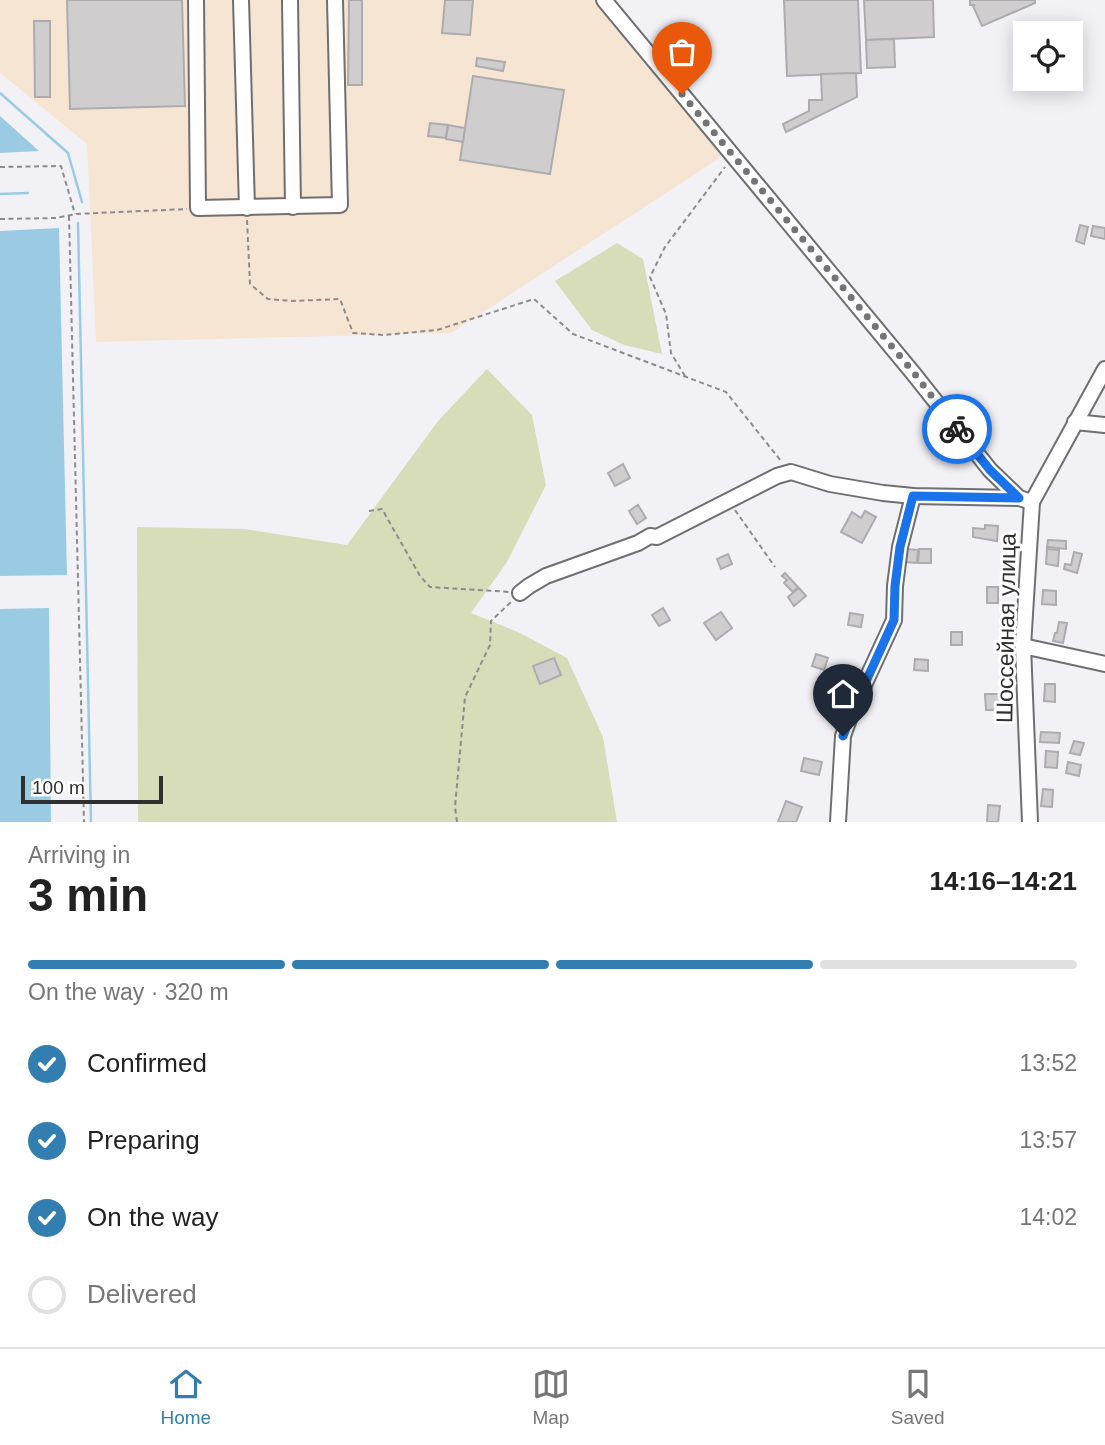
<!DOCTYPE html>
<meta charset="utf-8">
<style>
:root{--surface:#fff;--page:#f2f2f2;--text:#222;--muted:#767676;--line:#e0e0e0;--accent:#327eb1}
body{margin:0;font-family:Arial,sans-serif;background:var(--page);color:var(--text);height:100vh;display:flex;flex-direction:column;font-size:26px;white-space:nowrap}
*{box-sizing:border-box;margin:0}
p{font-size:23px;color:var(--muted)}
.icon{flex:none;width:38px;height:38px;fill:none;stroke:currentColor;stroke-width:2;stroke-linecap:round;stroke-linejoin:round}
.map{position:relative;height:822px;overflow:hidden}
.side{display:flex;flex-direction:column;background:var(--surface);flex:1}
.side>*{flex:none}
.controls{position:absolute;left:1013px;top:21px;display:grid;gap:14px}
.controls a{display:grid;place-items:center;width:70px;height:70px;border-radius:0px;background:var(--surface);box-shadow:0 4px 18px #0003;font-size:35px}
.scale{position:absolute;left:21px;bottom:18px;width:142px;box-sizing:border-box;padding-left:7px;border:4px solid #303031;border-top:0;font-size:19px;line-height:24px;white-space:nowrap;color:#303031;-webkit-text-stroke:5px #fff;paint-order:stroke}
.pin{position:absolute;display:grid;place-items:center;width:60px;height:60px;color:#fff;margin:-72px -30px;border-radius:50% 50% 50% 0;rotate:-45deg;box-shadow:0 0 7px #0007}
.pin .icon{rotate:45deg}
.courier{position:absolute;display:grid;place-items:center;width:70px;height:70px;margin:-35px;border:5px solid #1a73e8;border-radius:50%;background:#fff;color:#222;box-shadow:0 2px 9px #0007}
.overview em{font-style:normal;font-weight:600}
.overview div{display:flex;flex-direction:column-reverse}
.overview{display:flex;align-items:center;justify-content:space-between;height:119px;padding:0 28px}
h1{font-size:46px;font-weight:600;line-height:52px}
.bar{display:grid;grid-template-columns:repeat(4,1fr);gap:10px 7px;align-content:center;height:84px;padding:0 28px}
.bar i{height:9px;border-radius:5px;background:var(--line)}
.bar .on{background:var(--accent)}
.bar p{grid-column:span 4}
ol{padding:0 28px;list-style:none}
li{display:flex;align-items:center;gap:21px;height:77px}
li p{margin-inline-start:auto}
li .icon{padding:7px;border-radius:50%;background:var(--accent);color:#fff;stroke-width:4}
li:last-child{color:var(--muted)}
li i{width:38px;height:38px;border:4px solid var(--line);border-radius:50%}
.tabs{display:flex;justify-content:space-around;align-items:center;height:98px;border-top:2px solid var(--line);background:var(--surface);font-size:19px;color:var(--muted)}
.tabs a{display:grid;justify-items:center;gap:4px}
.tabs .on{color:var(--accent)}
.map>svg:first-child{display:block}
</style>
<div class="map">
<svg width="1105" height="822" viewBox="0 0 1105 822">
<rect width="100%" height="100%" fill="#f2f2f6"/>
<!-- industrial -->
<polygon fill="#f7e5d4" points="0,0 594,0 723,156 451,333 96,342 87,144 0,73"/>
<!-- green -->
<g fill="#d7ddb8">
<polygon points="617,243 643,259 662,354 624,345 592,330 555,281"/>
<polygon points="487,369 532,415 546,485 507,562 471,613 518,632 567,658 603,737 617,822 138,822 137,527 244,529 347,545 438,421"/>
</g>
<!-- water -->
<g fill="#9acbe3">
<polygon points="0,116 39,151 0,153"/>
<polygon points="59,228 67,575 0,576 0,231"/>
<polygon points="49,608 51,822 0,822 0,609"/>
</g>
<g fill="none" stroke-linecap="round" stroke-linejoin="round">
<!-- stream -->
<g stroke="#9acbe3" stroke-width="2.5">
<polyline points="0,93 68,153 82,202"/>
<polyline points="0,194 28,193"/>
<polyline points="78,223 91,822"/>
</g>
</g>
<!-- building -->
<g fill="#d0cdcf" stroke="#aeabae" stroke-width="2">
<polygon points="67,0 182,0 185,106 70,109"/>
<polygon points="349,0 362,0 362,85 348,85"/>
<polygon points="445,0 473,0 470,35 442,33"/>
<polygon points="784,0 858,0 861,73 787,76"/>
<polygon points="864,0 933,0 934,37 866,40"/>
<polygon points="970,0 1035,0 1035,3 982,26 973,6 975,5 970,5"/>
<polygon points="34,21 50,21 50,97 35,97"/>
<polygon points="894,39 895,67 867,68 866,40"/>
<polygon points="477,58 505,62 503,71 476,66"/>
<polygon points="856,73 857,97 786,132 783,124 809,111 809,100 822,100 821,74"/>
<polygon points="473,76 564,90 550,174 460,160"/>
<polygon points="430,123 448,125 446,138 428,136"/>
<polygon points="448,125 465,128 463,142 446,139"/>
<polygon points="1080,225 1088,227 1084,244 1076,241"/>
<polygon points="1093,226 1105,228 1105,239 1091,236"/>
<polygon points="623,464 630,478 615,486 608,473"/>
<polygon points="638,505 646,518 637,524 629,511"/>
<polygon points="865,511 876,517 862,543 841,532 852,512 861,518"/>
<polygon points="985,525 998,526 997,541 973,537 973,528 985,529"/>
<polygon points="1048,540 1066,541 1066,549 1047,547"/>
<polygon points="906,549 918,550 917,563 905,562"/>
<polygon points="919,549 931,549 931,563 918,563"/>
<polygon points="1047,549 1059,550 1058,566 1046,564"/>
<polygon points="1074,552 1082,554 1077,573 1064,569 1065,564 1071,565"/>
<polygon points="728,554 732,564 721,569 717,559"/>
<polygon points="785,573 798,587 793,592 784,583 787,580 782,576"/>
<rect x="987" y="587" width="11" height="16"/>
<polygon points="799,588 806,596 794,606 788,597"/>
<polygon points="1043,590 1056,591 1056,605 1042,604"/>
<polygon points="663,608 670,620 659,626 652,615"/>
<polygon points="721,612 732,628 716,640 704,623"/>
<polygon points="850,613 863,615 861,627 848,625"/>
<polygon points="1059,622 1067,623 1063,643 1053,641 1055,633 1057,633"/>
<rect x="951" y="632" width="11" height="13"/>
<polygon points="816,654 828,658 824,670 812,666"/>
<polygon points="554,658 561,675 540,684 533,666"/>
<polygon points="915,659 928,660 928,671 914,670"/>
<polygon points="820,681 836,686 833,693 817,688"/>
<polygon points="1045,684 1055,684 1055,702 1044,701"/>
<polygon points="985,694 999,694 1000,710 986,710"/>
<polygon points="1041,732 1060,733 1059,743 1040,742"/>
<polygon points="1074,741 1084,743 1080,755 1070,753"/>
<polygon points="1046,751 1058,752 1057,768 1045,767"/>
<polygon points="804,758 822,762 819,775 801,771"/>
<polygon points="1068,762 1081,765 1079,776 1066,773"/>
<polygon points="1043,789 1053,790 1052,807 1041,806"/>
<polygon points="786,801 802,807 796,822 778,822"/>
<polygon points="988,805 1000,806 998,822 987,822"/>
</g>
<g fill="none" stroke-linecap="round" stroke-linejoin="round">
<!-- minor casing -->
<g stroke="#6f6f72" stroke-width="18">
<g id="minor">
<polyline points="196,0 198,208 340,205 335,0"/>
<polyline points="241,0 247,208"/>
<polyline points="290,0 293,207"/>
<polyline points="604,0 913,373 990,470 1019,498"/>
<polyline points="1075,422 1105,425"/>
<polyline points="520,593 529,586 546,576 638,543 650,536 657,537 777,476 791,472 830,484 883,493 913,496 1019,498 1032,502"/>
<polyline points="1023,646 1105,664"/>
<polyline points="838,822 843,736 852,711 894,620 895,586 900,547 913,496"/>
<polyline points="1030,822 1023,646 1032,502 1105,369"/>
</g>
</g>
<!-- path -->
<g stroke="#8c8c8f" stroke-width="2" stroke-dasharray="5 3.5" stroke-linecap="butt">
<polyline points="0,167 61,166 75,214"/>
<polyline points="69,216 84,822"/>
<polyline points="0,219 56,218 76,214 187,209"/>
<polyline points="247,220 250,284 268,299 292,301 340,299 353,333 384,335 437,330 534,299 573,334 726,392 781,461"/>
<polyline points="685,376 671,353 666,314 650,277 665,247 725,167"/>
<polyline points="735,510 775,567"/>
<polyline points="369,511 382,509 420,576 430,587 510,592"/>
<polyline points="457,822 455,807 465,697 490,645 491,621 512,601"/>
</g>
<!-- minor -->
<use href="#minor" stroke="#fff" stroke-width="14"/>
</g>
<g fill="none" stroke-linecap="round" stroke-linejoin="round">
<!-- done -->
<polyline stroke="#747476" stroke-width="7" stroke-dasharray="0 12.6" points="682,94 914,373 957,429"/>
<!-- route -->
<polyline stroke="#1a73e8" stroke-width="9" points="843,736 852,712 894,620 895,586 900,547 913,496 1019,498 990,470 957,429"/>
</g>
<g text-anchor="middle" stroke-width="6" stroke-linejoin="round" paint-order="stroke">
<!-- street labels -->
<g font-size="23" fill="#303031" stroke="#fff">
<text transform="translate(1006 628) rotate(-89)" y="8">Шоссейная улица</text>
</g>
</g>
</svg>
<div class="controls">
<a><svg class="icon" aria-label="locate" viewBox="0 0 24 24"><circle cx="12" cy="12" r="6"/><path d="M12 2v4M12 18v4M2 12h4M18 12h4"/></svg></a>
</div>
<div class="scale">100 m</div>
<div class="pin" style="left:682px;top:94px;background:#ea580c"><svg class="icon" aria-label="bag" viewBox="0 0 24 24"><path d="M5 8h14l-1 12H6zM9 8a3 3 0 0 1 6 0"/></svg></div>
<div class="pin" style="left:843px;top:736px;background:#1f2937"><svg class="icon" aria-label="home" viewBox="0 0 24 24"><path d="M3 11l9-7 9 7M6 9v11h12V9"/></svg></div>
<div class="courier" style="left:957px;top:429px"><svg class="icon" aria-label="bike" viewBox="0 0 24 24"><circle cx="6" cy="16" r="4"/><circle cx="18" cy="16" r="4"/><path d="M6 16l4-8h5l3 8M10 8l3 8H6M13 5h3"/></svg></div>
</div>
<section class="side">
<div class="overview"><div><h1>3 min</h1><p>Arriving in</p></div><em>14:16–14:21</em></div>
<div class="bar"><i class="on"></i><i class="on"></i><i class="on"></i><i></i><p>On the way · 320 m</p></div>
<ol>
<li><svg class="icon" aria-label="check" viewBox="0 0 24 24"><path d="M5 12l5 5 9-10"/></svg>Confirmed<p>13:52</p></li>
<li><svg class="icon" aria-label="check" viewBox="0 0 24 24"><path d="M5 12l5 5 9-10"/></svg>Preparing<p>13:57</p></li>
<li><svg class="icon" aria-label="check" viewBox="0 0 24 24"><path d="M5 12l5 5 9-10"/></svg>On the way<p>14:02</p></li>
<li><i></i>Delivered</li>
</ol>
</section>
<nav class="tabs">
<a class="on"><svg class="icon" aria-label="home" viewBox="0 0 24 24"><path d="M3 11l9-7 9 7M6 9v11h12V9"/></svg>Home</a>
<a><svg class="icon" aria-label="map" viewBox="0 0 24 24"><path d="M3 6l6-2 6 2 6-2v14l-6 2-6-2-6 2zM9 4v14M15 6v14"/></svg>Map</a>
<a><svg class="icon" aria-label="saved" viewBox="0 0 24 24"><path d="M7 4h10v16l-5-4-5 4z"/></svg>Saved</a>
</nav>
